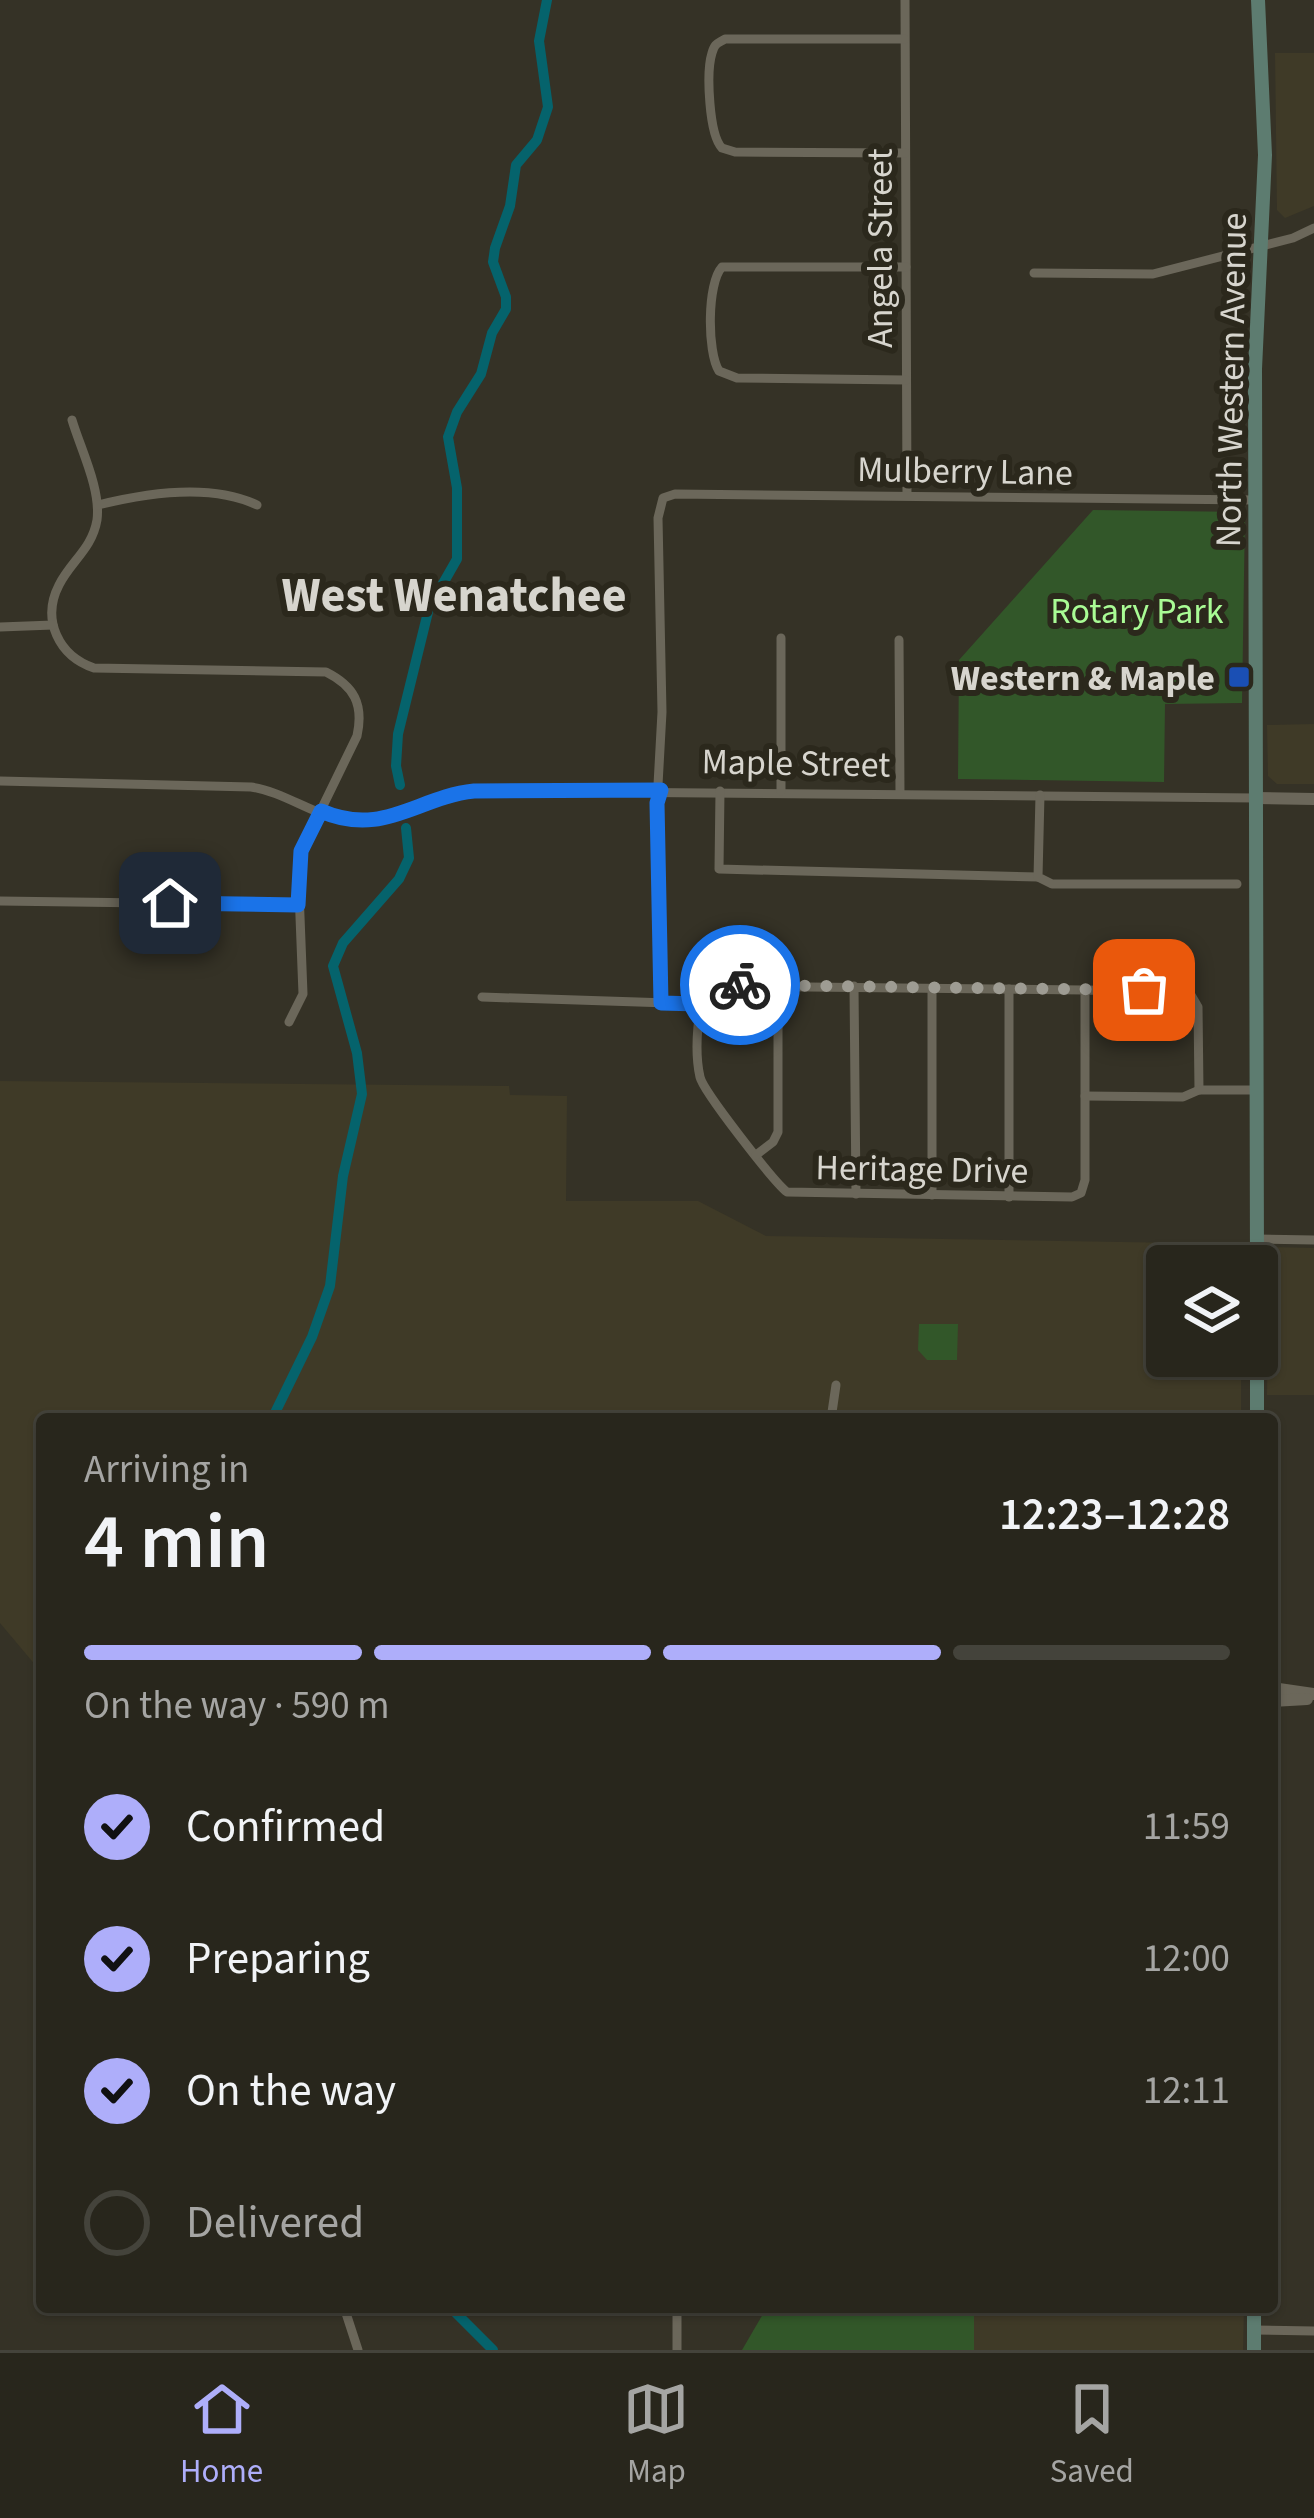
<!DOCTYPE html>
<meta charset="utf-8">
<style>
:root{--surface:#28261c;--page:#302e25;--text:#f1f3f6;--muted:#a5a5a3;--line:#44433b;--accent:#aeaefa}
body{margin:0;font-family:"Source Sans 3",sans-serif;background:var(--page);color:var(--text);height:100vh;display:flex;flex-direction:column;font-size:45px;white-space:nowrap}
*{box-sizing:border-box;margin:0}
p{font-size:39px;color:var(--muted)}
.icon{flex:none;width:66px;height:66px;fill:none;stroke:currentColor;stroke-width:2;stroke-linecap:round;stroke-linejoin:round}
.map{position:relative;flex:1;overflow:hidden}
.details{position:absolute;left:36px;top:1413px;width:1242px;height:900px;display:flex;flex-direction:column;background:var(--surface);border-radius:12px;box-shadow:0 3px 9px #0004,0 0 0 3px var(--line)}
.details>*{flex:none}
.buttons{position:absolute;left:1146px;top:1245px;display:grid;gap:24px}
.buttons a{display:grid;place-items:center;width:132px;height:132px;border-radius:12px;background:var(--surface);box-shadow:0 3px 9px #0004,0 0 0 3px var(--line);font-size:60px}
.pin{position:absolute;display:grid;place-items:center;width:102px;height:102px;color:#fff;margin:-51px;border-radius:24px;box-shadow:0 6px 18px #0006}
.courier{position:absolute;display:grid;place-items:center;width:120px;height:120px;margin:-60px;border:9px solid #1a73e8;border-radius:50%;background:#fff;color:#222;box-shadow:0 3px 15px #0007}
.summary em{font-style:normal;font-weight:600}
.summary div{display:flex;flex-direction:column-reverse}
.summary{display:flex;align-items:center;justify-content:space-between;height:204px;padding:0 48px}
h1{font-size:78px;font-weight:600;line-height:90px}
.bar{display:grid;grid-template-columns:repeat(4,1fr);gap:18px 12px;align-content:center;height:144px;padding:0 48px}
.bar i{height:15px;border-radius:9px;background:var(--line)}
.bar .selected{background:var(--accent)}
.bar p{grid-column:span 4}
ol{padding:0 48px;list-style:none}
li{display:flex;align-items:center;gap:36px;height:132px}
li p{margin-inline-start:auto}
li .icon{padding:12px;border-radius:50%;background:var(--accent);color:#111;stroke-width:4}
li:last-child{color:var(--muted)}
li i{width:66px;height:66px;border:6px solid var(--line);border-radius:50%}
.tab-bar{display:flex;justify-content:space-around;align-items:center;height:168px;border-top:3px solid var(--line);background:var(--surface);font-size:33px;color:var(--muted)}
.tab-bar a{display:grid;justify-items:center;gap:6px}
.tab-bar .selected{color:var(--accent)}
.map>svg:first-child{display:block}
</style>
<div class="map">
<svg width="1314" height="2350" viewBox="0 0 1314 2350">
<rect width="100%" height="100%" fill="#353226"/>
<!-- built -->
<g fill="#3f3a27">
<polygon points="1275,53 1314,53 1314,206 1285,218 1277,210"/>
<polygon points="1314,724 1314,784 1277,784 1268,776 1267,725"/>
<polygon points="0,1081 509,1086 510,1095 567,1096 566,1201 698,1201 766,1236 1242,1244 1242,1266 1167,1266 1167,1356 1241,1356 1241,1419 42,1419 42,1673 0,1623"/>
<polygon points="1269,1247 1314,1248 1314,1395 1267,1395"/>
<polygon points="974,2307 1244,2307 1243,2350 974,2350"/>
</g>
<!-- green -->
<g fill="#325729">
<polygon points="1093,510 1245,512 1242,703 1165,704 1164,782 958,779 959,660"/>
<polygon points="919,1324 958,1324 957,1360 927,1360 918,1350"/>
<polygon points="767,2307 974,2307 974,2350 742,2350"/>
</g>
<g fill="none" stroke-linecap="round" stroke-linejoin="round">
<!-- canal -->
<g stroke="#05636c" stroke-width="10">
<polyline points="400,785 396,766 398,734 429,608 457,559 457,488 448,437 457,412 481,374 492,333 506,309 506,297 493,262 495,248 510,206 516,165 537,140 548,107 539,41 547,0"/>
<polyline points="272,1419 312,1337 330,1286 343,1176 362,1094 357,1053 333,966 343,943 399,879 409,858 406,828"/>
<polyline points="450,2307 493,2350"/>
</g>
<!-- minor -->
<g stroke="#6b675a" stroke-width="9">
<polyline points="905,0 907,495"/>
<path d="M904,39H725C717,44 715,43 712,53C706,72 709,135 722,148L735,152L905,153"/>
<path d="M906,267H722C707,283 707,352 719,371L737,378L906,380"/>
<polyline points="1034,273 1153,274 1293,238 1314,228"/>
<path d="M72,420C81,450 101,489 97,520C92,549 71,561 59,585C41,620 59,656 94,668L326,672C354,686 364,704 357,736L301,851L298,865L303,994L289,1022"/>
<path d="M98,505C146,493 211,483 257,505"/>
<polyline points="0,627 53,625"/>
<polyline points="899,640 900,793"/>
<path d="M0,781L251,787C286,792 318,819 352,821C396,823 432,795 474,791L1256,798"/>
<polyline points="720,791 719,869 1038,877"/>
<polyline points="781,791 781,638"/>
<polyline points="1040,795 1038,877 1052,884 1237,884"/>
<polyline points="0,901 298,905"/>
<polyline points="854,986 856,1194"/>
<polyline points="932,988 932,1195"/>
<polyline points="1009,989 1009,1197"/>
<path d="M1085,990V1180L1081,1193L1072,1197L787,1192C774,1182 703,1091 700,1077C695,1055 695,998 713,986L1177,991L1191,995L1198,1007L1199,1090"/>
<polyline points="482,997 699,1004"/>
<polyline points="661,1003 657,803 662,712 658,518 663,498 675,494 1255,500"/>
<polyline points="1085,1096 1183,1097 1199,1090 1256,1090"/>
<polyline points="756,1155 773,1142 778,1132 778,986"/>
<polyline points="1256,1239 1314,1240"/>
<polyline points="831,1419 836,1385"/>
<polyline points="344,2307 358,2350"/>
<polyline points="677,2307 677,2350"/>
<polyline points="1254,2330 1314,2331"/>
</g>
<!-- tertiary -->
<g stroke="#6b675a" stroke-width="12">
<polyline points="1256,798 1314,799"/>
<polyline points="1272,1688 1314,1694"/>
<polyline points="1272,1701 1307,1699"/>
</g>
<!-- secondary -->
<g stroke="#5d7c70" stroke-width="14">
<polyline points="1257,1266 1255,369 1265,155 1258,0"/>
<polyline points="1257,1356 1257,1419"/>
<polyline points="1254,2350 1254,2307"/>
</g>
</g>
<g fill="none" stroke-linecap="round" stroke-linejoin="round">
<!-- done -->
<polyline stroke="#9e9c93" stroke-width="12" stroke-dasharray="0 21.6" points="740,985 1144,990"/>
<!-- route -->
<path stroke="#1a73e8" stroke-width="15" d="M170,903L298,905L301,851L321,811C383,838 417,797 474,791L661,790L657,803L661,1003L699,1004L713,986L740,985"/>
</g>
<!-- markers -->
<rect fill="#1a4fb4" stroke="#2b281c" stroke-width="4.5" x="1227" y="665" width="24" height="24" rx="6"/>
<g text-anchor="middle" stroke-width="12" stroke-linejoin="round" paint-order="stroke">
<!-- street labels -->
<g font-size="36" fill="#d7d5ce" stroke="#2b281c">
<text transform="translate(879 248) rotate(-90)" y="13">Angela Street</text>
<text transform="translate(1230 380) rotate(-89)" y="13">North Western Avenue</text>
<text transform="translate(965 470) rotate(1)" y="13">Mulberry Lane</text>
<text transform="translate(796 762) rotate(1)" y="13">Maple Street</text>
<text transform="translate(922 1168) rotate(1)" y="13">Heritage Drive</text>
</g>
<!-- park labels -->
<g font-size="36" fill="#a9fc95" stroke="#2b281c">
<text x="1137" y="623">Rotary Park</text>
</g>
<!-- poi labels -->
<g font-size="36" font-weight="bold" fill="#d7d5ce" stroke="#2b281c" text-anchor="end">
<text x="1215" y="690">Western &amp; Maple</text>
</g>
<!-- district labels -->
<g font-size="48" font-weight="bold" fill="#d7d5ce" stroke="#2b281c">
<text x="454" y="611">West Wenatchee</text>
</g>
</g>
</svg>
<div class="buttons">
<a><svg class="icon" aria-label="layers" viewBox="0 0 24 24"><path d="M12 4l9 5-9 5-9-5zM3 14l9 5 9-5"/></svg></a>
</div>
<div class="pin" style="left:1144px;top:990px;background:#ea580c"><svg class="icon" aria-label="bag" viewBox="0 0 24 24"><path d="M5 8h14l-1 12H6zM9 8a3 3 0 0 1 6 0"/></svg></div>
<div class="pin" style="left:170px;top:903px;background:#1f2937"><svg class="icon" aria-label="home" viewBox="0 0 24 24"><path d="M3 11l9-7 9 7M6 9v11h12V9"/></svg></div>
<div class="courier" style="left:740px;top:985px"><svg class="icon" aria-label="bike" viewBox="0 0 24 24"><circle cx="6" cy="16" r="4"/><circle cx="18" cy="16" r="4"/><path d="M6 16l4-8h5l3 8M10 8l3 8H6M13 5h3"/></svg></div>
<section class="details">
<div class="summary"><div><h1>4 min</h1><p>Arriving in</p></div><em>12:23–12:28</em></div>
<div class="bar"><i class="selected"></i><i class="selected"></i><i class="selected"></i><i></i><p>On the way · 590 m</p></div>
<ol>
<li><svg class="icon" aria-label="check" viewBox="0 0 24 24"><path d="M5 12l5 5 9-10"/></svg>Confirmed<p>11:59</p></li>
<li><svg class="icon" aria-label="check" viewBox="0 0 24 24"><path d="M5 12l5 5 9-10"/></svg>Preparing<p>12:00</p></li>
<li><svg class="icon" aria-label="check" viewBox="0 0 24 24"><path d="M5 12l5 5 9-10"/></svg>On the way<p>12:11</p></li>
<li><i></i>Delivered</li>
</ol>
</section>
</div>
<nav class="tab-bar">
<a class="selected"><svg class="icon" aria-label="home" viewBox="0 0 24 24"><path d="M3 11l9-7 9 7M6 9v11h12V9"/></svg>Home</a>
<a><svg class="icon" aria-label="map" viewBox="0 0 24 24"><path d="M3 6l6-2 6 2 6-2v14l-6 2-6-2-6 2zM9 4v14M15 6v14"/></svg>Map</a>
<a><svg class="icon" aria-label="saved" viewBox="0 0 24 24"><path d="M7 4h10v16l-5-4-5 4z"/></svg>Saved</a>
</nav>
